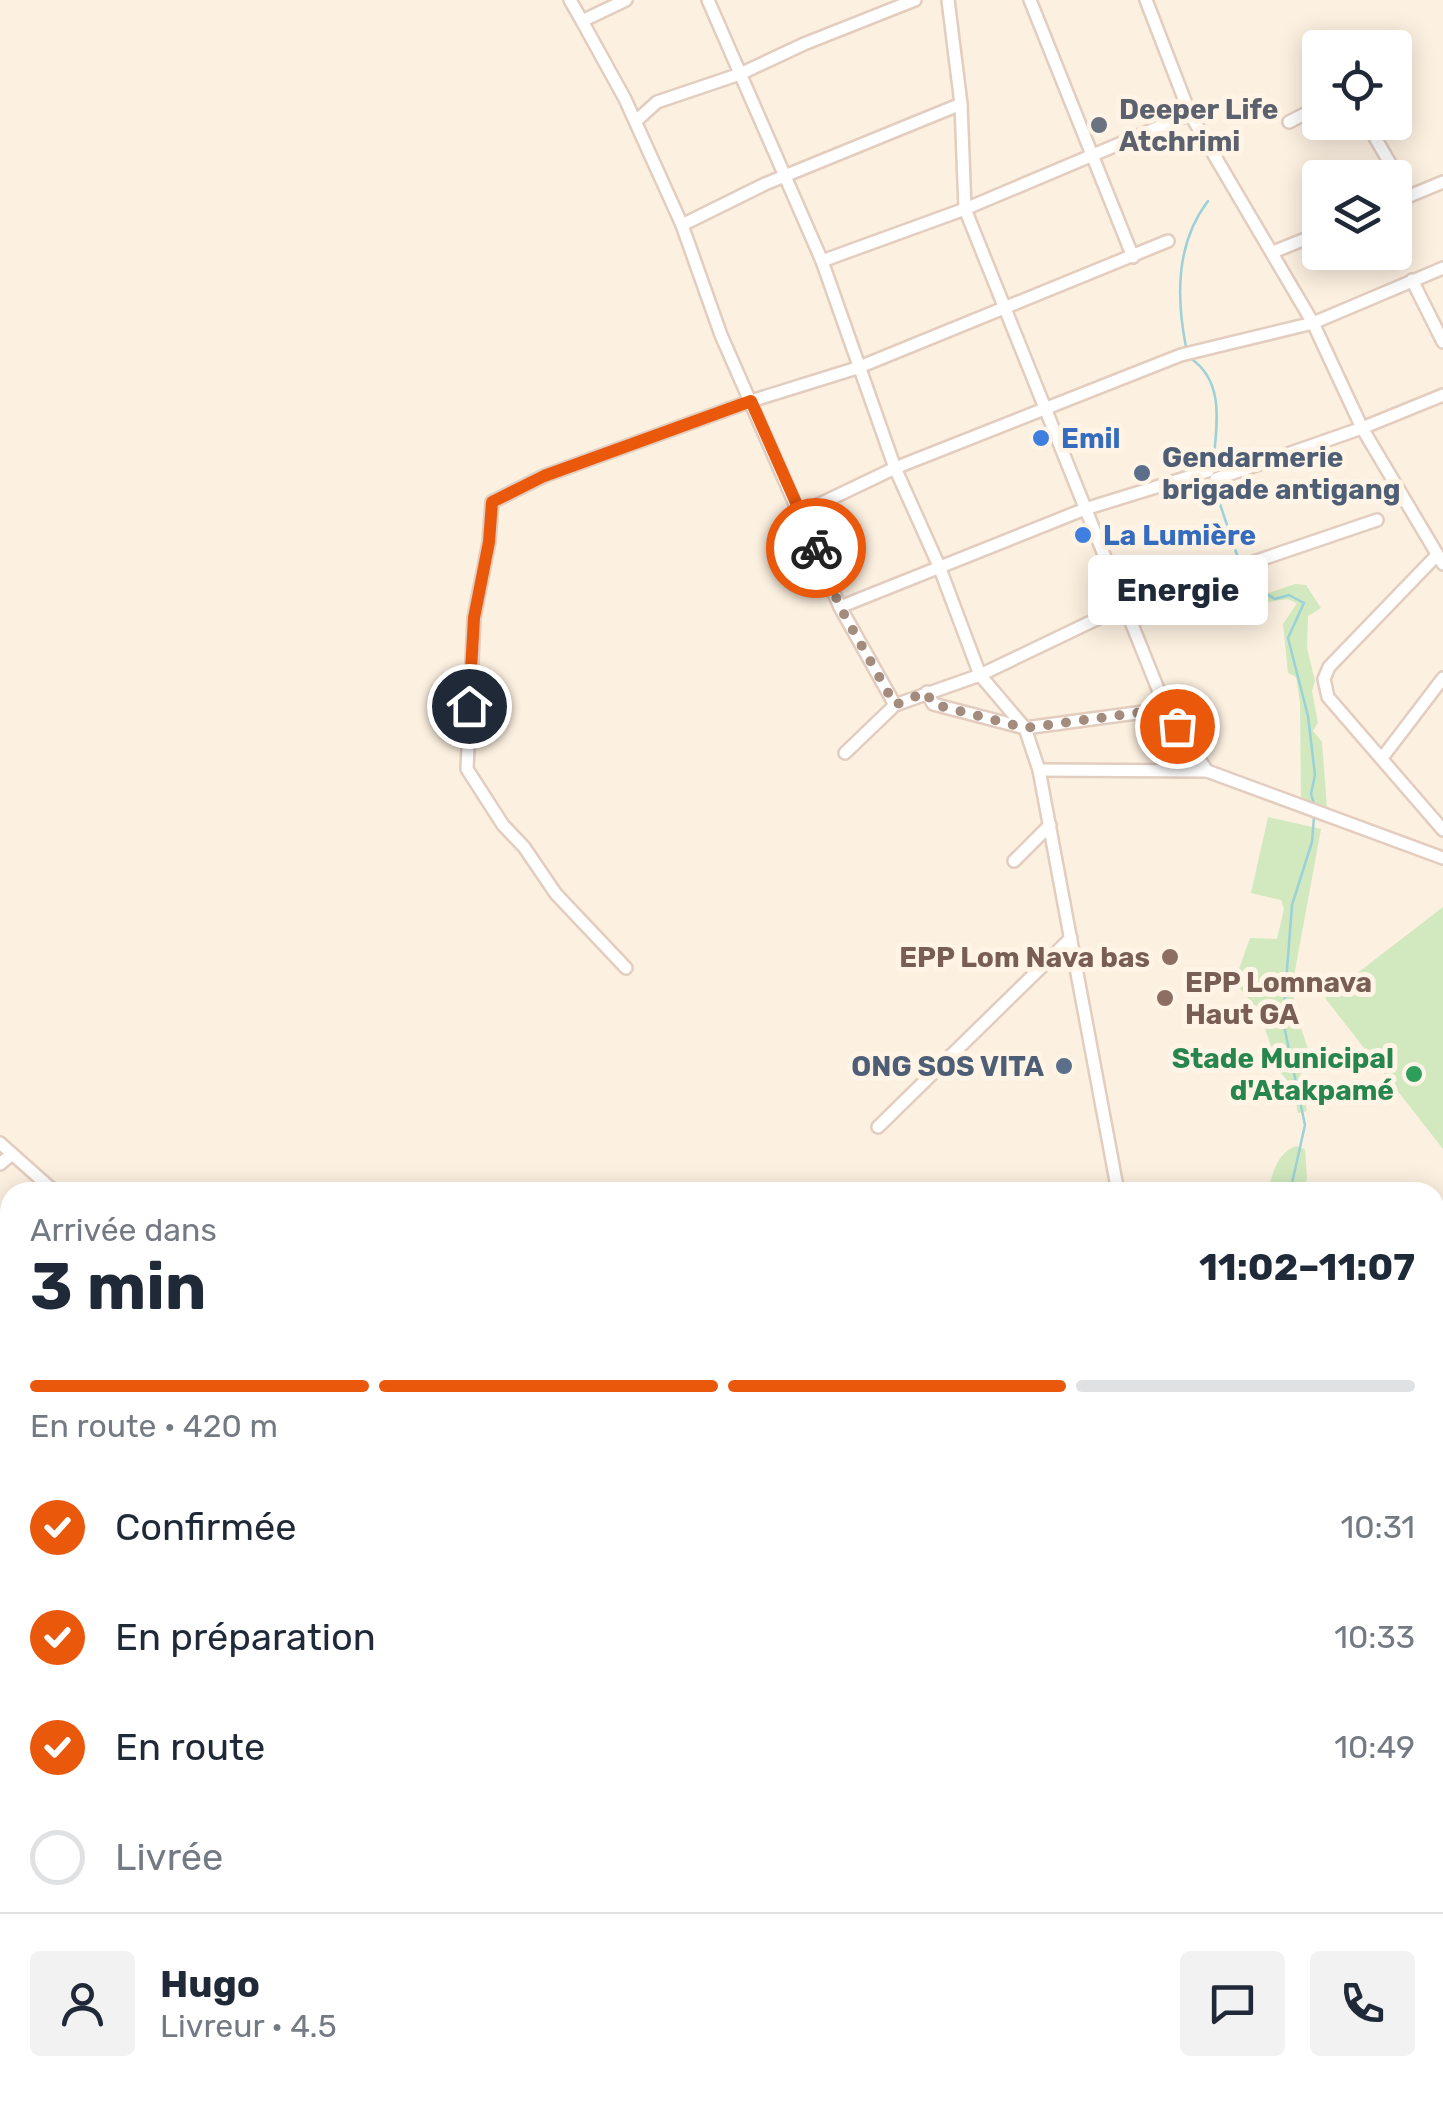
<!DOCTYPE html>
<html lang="fr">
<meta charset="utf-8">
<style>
:root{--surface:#fff;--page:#f2f2f3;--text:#1f2937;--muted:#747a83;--line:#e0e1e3;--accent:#ea580c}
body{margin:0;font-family:Rubik,sans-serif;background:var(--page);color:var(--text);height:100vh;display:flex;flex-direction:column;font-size:38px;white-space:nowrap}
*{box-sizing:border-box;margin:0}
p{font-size:32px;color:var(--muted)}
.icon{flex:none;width:55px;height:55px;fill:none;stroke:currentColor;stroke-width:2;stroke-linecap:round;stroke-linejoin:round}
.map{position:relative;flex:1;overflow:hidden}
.details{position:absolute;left:0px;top:1182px;width:1445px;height:932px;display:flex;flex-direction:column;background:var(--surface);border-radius:30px 30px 0 0;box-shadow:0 5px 25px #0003}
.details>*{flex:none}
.controls{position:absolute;left:1302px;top:30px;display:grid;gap:20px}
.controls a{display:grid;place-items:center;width:110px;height:110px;border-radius:10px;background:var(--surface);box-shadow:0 5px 25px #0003;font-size:50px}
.pin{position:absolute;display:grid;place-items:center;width:85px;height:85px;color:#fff;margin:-42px;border:5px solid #fff;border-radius:50%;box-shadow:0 2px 10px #0007}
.courier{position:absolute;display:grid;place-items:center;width:100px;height:100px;margin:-50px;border:8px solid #ea580c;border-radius:50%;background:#fff;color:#222;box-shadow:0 2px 12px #0007}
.bubble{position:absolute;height:70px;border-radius:10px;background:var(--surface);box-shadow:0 5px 25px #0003;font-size:32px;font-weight:700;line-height:70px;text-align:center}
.head em{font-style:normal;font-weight:700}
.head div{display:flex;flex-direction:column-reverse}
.head{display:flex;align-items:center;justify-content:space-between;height:170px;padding:0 30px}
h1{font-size:65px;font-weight:700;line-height:75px}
.bar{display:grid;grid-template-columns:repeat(4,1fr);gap:15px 10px;align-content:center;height:120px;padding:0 30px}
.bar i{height:12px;border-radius:8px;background:var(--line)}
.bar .selected{background:var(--accent)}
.bar p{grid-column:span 4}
.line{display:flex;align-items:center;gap:25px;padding:0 30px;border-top:2px solid var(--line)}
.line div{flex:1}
.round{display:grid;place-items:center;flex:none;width:105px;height:105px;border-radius:10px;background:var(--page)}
ol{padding:0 30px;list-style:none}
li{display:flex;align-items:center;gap:30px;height:110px}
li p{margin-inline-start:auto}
li .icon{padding:10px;border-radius:50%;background:var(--accent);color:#fff;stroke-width:4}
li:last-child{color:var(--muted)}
li i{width:55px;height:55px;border:5px solid var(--line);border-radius:50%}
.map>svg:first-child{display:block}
</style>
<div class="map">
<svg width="1443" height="2114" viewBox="0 0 1443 2114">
<defs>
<pattern id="forest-firs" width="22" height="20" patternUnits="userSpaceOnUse" patternTransform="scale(2.5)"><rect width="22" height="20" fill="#d2e9bf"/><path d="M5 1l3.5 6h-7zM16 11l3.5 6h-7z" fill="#afbf9d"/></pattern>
</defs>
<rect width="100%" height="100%" fill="#fcf0e0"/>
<!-- green -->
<g fill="#d2e9bf">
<polygon points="1295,584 1306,585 1321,608 1308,616 1307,648 1315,681 1312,691 1318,723 1313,731 1322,742 1327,808 1301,799 1300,703 1296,677 1288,673 1283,624 1297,603 1287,599 1262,603 1248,595 1252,590 1269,593"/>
<path d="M1268,817L1321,829L1292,987L1296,1013L1312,1061L1300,1075L1307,1111L1298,1113C1294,1093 1293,1081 1275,1069C1273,1041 1256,1001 1234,983L1250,938L1277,939L1284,909L1281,900L1251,893Z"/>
<polygon points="1443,907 1443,1149 1325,998"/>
<path d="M1296,1146L1305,1149L1307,1178L1304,1192H1268C1272,1174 1277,1153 1296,1146Z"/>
<polygon points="10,1661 10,1702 0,1701 0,1662"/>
<polygon points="1435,1836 1441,1837 1443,1845 1443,1920 1435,1917"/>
<polygon points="262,2105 351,2105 348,2114 260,2114"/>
</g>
<!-- forest -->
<polygon fill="url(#forest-firs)" points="389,2105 544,2105 541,2114 387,2114"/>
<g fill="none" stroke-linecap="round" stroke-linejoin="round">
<!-- stream -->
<g stroke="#9bd1d7" stroke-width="2.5">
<path d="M1186,347C1176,296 1176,243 1208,201"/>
<path d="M1190,358C1228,383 1215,431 1213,470"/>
<polyline points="1213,483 1239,561"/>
<polyline points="1245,572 1253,586 1275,599 1289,595 1304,603 1288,638 1308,716 1315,775 1311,794 1314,804"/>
<polyline points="1290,1192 1305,1125 1283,1021 1292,905 1312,842 1314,817"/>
<polyline points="0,1715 10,1711"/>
<polyline points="1435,1889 1443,1891"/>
<polyline points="1161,2105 1171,2114"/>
</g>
<!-- street casing -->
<g stroke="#e2cdbf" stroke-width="16">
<g id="street">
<polyline points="570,0 582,21"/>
<polyline points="626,0 582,21 625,99 682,225 721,335 840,607 895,705"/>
<polyline points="708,0 822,261 895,468 939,566 980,675 1025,728 1039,770 1118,1192"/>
<polyline points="948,0 961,104 965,209 1166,709 1207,771"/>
<polyline points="1030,0 1133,257"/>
<polyline points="1146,0 1190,114 1313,323 1362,428 1443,564"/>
<polyline points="1395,67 1400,65"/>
<polyline points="636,121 657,102 740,74 804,44 915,0"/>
<polyline points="1289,122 1320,106"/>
<polyline points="1366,122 1409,196"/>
<polyline points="1395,202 1443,182"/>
<polyline points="682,225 765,184 961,104"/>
<polyline points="1273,252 1320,233"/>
<polyline points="822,261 965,209 1190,114"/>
<polyline points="1412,280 1443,342"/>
<polyline points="1216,479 1362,428 1443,395"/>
<polyline points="801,513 895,468 1181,355 1313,323 1443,268"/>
<polyline points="1437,555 1329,667 1324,679 1328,697 1443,830"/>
<polyline points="840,607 1085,509 1208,471"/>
<polyline points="927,692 933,704 1025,728 1166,709"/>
<polyline points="845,753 895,705 980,675 1124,606 1377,520"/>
<polyline points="1382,758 1443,678"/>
<polyline points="1039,770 1207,771 1443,858"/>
<polyline points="1014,861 1050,825"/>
<polyline points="626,968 556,894 524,847 503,825 467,769 474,618 489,542 492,502 544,476 751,401 857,368 1168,241"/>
<polyline points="878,1127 1071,938"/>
<polyline points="0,1143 55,1192"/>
<polyline points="0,1164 12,1154"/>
<polyline points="1443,1273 1439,1276 1443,1283"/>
<polyline points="1435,1329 1443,1324"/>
<polyline points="1435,1451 1443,1446"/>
<polyline points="1435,1533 1443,1546"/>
<polyline points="1435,1574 1443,1569"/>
<polyline points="0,1626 10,1624"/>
<polyline points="1435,1695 1443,1710"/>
<polyline points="1435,1758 1443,1758"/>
<polyline points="1435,1940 1443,1941"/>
<polyline points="1435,2032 1443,2034"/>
<polyline points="1318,2105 1368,2114"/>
<polyline points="207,2114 210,2105"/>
<polyline points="377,2114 379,2105"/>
<polyline points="552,2114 554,2105"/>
<polyline points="956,2114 958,2105"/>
<polyline points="1241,2114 1242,2105"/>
</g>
</g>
<!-- primary casing -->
<g stroke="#dbd3cf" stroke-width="22">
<g id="primary">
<polyline points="0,1870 10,1874"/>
<polyline points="678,2105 726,2114"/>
</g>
</g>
<!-- street -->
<use href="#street" stroke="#fff" stroke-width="11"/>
<!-- primary -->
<use href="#primary" stroke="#fcd197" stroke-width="18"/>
</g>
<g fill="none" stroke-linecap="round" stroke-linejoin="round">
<!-- done -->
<polyline stroke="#a38b7d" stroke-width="10" stroke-dasharray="0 18" points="816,548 840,607 895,705 926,692 933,704 1025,728 1166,709 1177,726"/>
<!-- route -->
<polyline stroke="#ea580c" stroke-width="12" points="469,706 474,618 489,542 492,502 544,476 751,401 816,548"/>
</g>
<!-- markers -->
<circle fill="#6b7280" stroke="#fff4e6" stroke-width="4" cx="1099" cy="125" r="10"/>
<g fill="#3f7fe0" stroke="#fff4e6" stroke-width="4">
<circle cx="1041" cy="438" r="10"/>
<circle cx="1083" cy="535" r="10"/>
</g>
<g fill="#5c6f8a" stroke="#fff4e6" stroke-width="4">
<circle cx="1142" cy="473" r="10"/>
<circle cx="1064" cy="1066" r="10"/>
</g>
<g fill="#8d6e63" stroke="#fff4e6" stroke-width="4">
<circle cx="1170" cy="957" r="10"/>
<circle cx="1165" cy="998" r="10"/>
</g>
<circle fill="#2e9e5b" stroke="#fff4e6" stroke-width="4" cx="1414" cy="1074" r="10"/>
<g text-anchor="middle" stroke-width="10" stroke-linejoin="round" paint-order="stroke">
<!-- worship labels -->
<g font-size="28" font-weight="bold" fill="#5b616d" stroke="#fff4e6" text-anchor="start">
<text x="1119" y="119">Deeper Life<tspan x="1119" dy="32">Atchrimi</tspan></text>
</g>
<!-- shop labels -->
<g font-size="28" font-weight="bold" fill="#366cbe" stroke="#fff4e6" text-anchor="start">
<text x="1061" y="448">Emil</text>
<text x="1103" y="545">La Lumière</text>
</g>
<!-- service labels -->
<g font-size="28" font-weight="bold" fill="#4e5e75" stroke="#fff4e6" text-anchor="start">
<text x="1162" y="467">Gendarmerie<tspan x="1162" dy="32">brigade antigang</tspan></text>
<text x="1044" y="1076" text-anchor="end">ONG SOS VITA</text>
</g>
<!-- education labels -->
<g font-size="28" font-weight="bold" fill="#785e54" stroke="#fff4e6" text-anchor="end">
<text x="1150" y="967">EPP Lom Nava bas</text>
<text x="1185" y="992" text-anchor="start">EPP Lomnava<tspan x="1185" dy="32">Haut GA</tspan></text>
</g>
<!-- leisure labels -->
<g font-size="28" font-weight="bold" fill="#27864d" stroke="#fff4e6" text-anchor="end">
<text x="1394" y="1068">Stade Municipal<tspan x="1394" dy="32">d'Atakpamé</tspan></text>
</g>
</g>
</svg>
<div class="controls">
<a><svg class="icon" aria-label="locate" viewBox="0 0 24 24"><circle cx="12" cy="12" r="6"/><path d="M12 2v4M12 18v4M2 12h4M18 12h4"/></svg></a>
<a><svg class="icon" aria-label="layers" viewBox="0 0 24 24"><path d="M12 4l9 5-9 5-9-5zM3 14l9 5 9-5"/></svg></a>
</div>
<div class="pin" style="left:1177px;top:726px;background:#ea580c"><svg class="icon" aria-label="bag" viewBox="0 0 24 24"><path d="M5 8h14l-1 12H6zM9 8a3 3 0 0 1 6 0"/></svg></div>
<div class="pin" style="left:469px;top:706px;background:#1f2937"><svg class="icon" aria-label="home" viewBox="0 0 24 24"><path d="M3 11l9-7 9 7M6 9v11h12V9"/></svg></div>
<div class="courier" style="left:816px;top:548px"><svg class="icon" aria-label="bike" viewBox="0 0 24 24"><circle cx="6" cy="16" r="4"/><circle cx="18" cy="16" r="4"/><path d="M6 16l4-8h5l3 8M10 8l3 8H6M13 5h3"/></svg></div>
<div class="bubble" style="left:1088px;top:555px;width:180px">Energie</div>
<section class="details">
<div class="head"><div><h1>3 min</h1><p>Arrivée dans</p></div><em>11:02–11:07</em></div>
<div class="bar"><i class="selected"></i><i class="selected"></i><i class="selected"></i><i></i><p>En route · 420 m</p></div>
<ol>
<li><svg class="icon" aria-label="check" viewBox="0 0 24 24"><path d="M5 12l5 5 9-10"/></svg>Confirmée<p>10:31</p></li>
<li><svg class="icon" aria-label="check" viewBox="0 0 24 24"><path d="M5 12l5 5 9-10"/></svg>En préparation<p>10:33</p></li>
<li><svg class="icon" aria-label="check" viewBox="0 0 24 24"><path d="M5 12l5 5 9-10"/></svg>En route<p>10:49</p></li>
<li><i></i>Livrée</li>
</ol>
<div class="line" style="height:180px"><a class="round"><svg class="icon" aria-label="person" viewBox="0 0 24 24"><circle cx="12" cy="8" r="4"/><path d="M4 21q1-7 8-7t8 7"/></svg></a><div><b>Hugo</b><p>Livreur · 4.5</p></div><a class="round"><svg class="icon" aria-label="chat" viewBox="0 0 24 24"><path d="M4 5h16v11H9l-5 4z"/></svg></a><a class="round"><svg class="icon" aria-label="phone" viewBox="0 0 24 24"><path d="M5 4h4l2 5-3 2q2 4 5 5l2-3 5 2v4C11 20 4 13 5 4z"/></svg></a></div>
</section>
</div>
